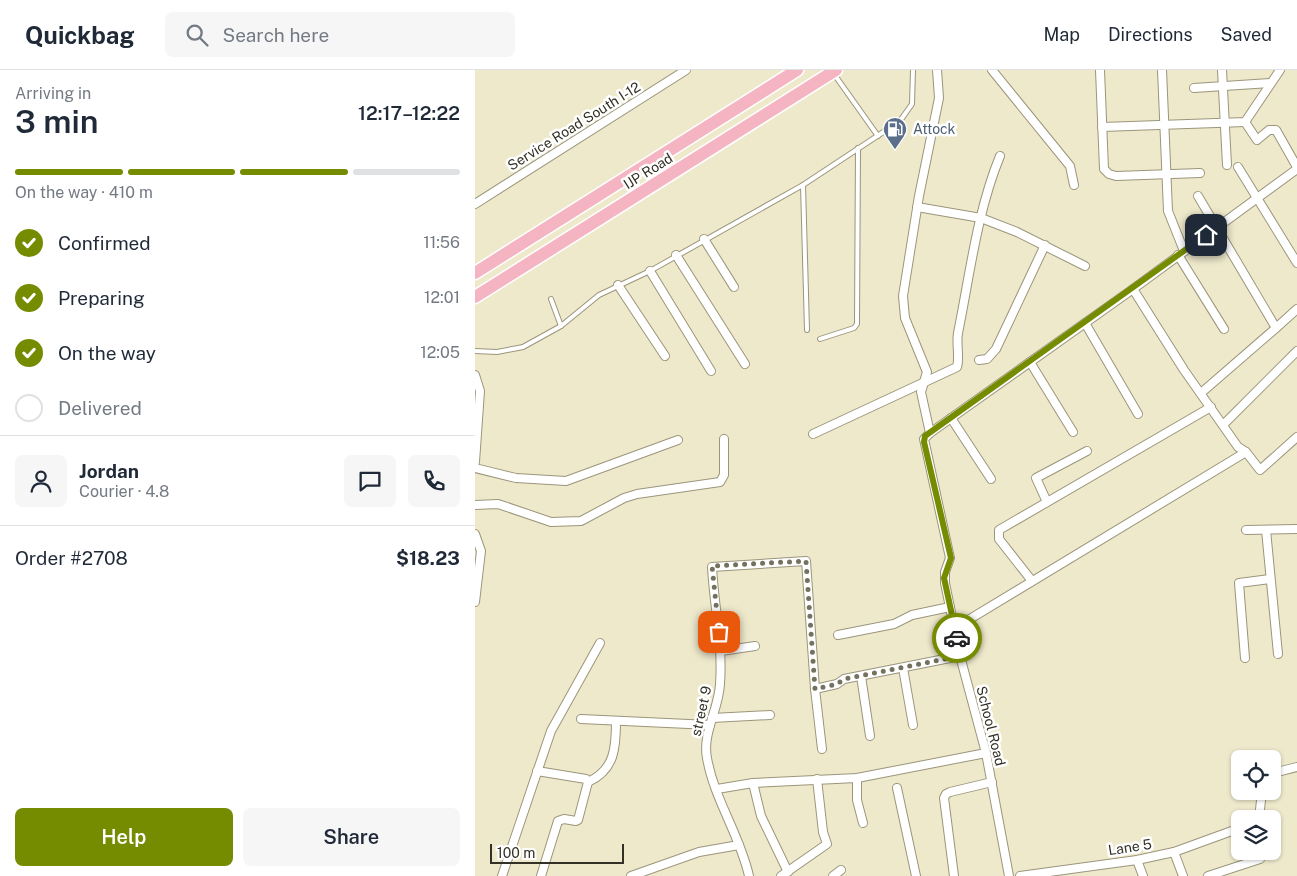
<!DOCTYPE html>
<meta charset="utf-8">
<style>
:root{--surface:#fff;--page:#f6f6f7;--text:#1f2937;--muted:#747a83;--line:#e0e1e3;--accent:#758c00}
body{margin:0;font-family:"Public Sans",sans-serif;background:var(--page);color:var(--text);height:100vh;display:flex;flex-direction:column;font-size:19px;white-space:nowrap}
*{box-sizing:border-box;margin:0}
p{font-size:16px;color:var(--muted)}
.icon{flex:none;width:28px;height:28px;fill:none;stroke:currentColor;stroke-width:2;stroke-linecap:round;stroke-linejoin:round}
.map{position:relative;flex:1;overflow:hidden}
.details{display:flex;flex-direction:column;background:var(--surface);width:475px}
.details>*{flex:none}
.controls{position:absolute;left:756px;top:680px;display:grid;gap:10px}
.controls a{display:grid;place-items:center;width:50px;height:50px;border-radius:8px;background:var(--surface);box-shadow:0 1px 4px #0004;font-size:25px}
.scale{position:absolute;left:15px;bottom:12px;width:134px;box-sizing:border-box;padding-left:5px;border:2px solid #333025;border-top:0;font-size:14px;line-height:18px;white-space:nowrap;color:#333025;-webkit-text-stroke:4px #fff;paint-order:stroke}
.pin{position:absolute;display:grid;place-items:center;width:42px;height:42px;color:#fff;margin:-21px;border-radius:10px;box-shadow:0 2px 8px #0006}
.courier{position:absolute;display:grid;place-items:center;width:50px;height:50px;margin:-25px;border:4px solid #758c00;border-radius:50%;background:#fff;color:#222;box-shadow:0 1px 6px #0007}
.overview em{font-style:normal;font-weight:600}
.overview div{display:flex;flex-direction:column-reverse}
.overview{display:flex;align-items:center;justify-content:space-between;height:85px;padding:0 15px}
h1{font-size:32px;font-weight:600;line-height:38px}
.bar{display:grid;grid-template-columns:repeat(4,1fr);gap:8px 5px;align-content:center;height:60px;padding:0 15px}
.bar i{height:6px;border-radius:4px;background:var(--line)}
.bar .current{background:var(--accent)}
.bar p{grid-column:span 4}
.line{display:flex;align-items:center;gap:12px;padding:0 15px;border-top:1px solid var(--line)}
.line div{flex:1}
.round{display:grid;place-items:center;flex:none;width:52px;height:52px;border-radius:8px;background:var(--page)}
ol{padding:0 15px;list-style:none}
li{display:flex;align-items:center;gap:15px;height:55px}
li p{margin-inline-start:auto}
li .icon{padding:5px;border-radius:50%;background:var(--accent);color:#fff;stroke-width:4}
li:last-child{color:var(--muted)}
li i{width:28px;height:28px;border:2px solid var(--line);border-radius:50%}
.cta{display:flex;gap:10px;margin-top:auto;padding:10px 15px}
.cta a{flex:1;height:58px;border-radius:8px;background:var(--accent);color:#fff;font-size:20px;font-weight:600;line-height:58px;text-align:center}
.cta a+a{background:var(--page);color:var(--text)}
header{display:flex;align-items:center;gap:30px;box-sizing:border-box;height:70px;padding:0 25px;background:var(--surface);border-bottom:1px solid var(--line)}
header strong{font-size:24px}
nav{display:flex;gap:28px;margin-inline-start:auto;font-size:18px}
.search{width:350px;height:45px;background:var(--page);display:flex;align-items:center;gap:12px;box-sizing:border-box;padding:0 18px;border-radius:8px;color:var(--muted);font-size:19px}
main{display:flex;flex:1;min-height:0}
.map>svg:first-child{display:block}
</style>
<header>
<strong>Quickbag</strong>
<div class="search"><svg class="icon" aria-label="search" viewBox="0 0 24 24"><circle cx="10" cy="10" r="6"/><path d="M15 15l6 6"/></svg>Search here</div>
<nav><a>Map</a><a>Directions</a><a>Saved</a></nav>
</header>
<main>
<section class="details">
<div class="overview"><div><h1>3 min</h1><p>Arriving in</p></div><em>12:17–12:22</em></div>
<div class="bar"><i class="current"></i><i class="current"></i><i class="current"></i><i></i><p>On the way · 410 m</p></div>
<ol>
<li><svg class="icon" aria-label="check" viewBox="0 0 24 24"><path d="M5 12l5 5 9-10"/></svg>Confirmed<p>11:56</p></li>
<li><svg class="icon" aria-label="check" viewBox="0 0 24 24"><path d="M5 12l5 5 9-10"/></svg>Preparing<p>12:01</p></li>
<li><svg class="icon" aria-label="check" viewBox="0 0 24 24"><path d="M5 12l5 5 9-10"/></svg>On the way<p>12:05</p></li>
<li><i></i>Delivered</li>
</ol>
<div class="line" style="height:90px"><a class="round"><svg class="icon" aria-label="person" viewBox="0 0 24 24"><circle cx="12" cy="8" r="4"/><path d="M4 21q1-7 8-7t8 7"/></svg></a><div><b>Jordan</b><p>Courier · 4.8</p></div><a class="round"><svg class="icon" aria-label="chat" viewBox="0 0 24 24"><path d="M4 5h16v11H9l-5 4z"/></svg></a><a class="round"><svg class="icon" aria-label="phone" viewBox="0 0 24 24"><path d="M5 4h4l2 5-3 2q2 4 5 5l2-3 5 2v4C11 20 4 13 5 4z"/></svg></a></div>
<div class="line" style="height:65px"><div>Order #2708</div><b>$18.23</b></div>
<div class="cta"><a>Help</a><a>Share</a></div>
</section>
<div class="map">
<svg width="822" height="806" viewBox="0 0 822 806">
<rect width="100%" height="100%" fill="#efe9cc"/>
<g fill="none" stroke-linecap="round" stroke-linejoin="round">
<!-- service casing -->
<g stroke="#9b957b" stroke-width="6">
<g id="service">
<polyline points="359,4 403,66"/>
<polyline points="328,115 332,260"/>
<polyline points="76,229 86,256"/>
<polyline points="345,269 379,258 382,254 383,78"/>
<polyline points="0,281 22,282 48,277 86,256 124,225 175,201 328,115 425,51 437,34 438,0"/>
</g>
</g>
<!-- minor casing -->
<g stroke="#9b957b" stroke-width="10">
<g id="minor">
<polyline points="517,0 595,96 599,115"/>
<polyline points="625,0 629,99 634,104 641,106 725,103"/>
<polyline points="687,0 693,141 709,181"/>
<polyline points="747,0 752,95"/>
<polyline points="719,18 795,13"/>
<polyline points="770,52 782,70 794,60 801,60 822,97"/>
<polyline points="627,57 770,52 805,0"/>
<polyline points="763,97 822,193"/>
<polyline points="723,126 801,258 822,239"/>
<polyline points="0,134 211,0"/>
<polyline points="442,137 506,148 542,162 610,196"/>
<polyline points="229,169 259,217"/>
<polyline points="201,185 270,294"/>
<polyline points="703,185 749,259"/>
<polyline points="175,201 236,301"/>
<polyline points="143,215 190,286"/>
<polyline points="610,253 663,344"/>
<polyline points="504,290 512,289 521,279 570,175"/>
<polyline points="555,292 598,362"/>
<polyline points="0,305 5,321 0,392"/>
<polyline points="726,323 801,258"/>
<polyline points="476,348 516,409"/>
<polyline points="749,354 822,281"/>
<polyline points="455,363 446,322 452,302 430,248 428,226 444,126 464,28 462,0"/>
<path d="M338,364L482,297C485,288 481,274 483,263C495,204 502,142 525,86"/>
<polyline points="771,382 785,400 822,367"/>
<polyline points="0,398 41,408 91,411 203,370"/>
<polyline points="572,432 561,408 612,381"/>
<polyline points="0,435 23,434 76,452 106,451 149,428 162,424 245,412 249,405 249,369"/>
<polyline points="771,460 822,459"/>
<polyline points="791,460 803,584"/>
<polyline points="0,464 6,481 0,532"/>
<polyline points="557,511 524,469 524,460 736,337"/>
<polyline points="480,558 771,382 763,377 709,300 658,219 822,99"/>
<polyline points="363,565 419,554 437,545 475,537"/>
<polyline points="246,581 280,576"/>
<polyline points="770,588 764,513 795,509"/>
<polyline points="428,598 438,655"/>
<polyline points="386,606 395,666"/>
<polyline points="340,619 347,679"/>
<polyline points="237,648 295,645"/>
<polyline points="106,649 235,655"/>
<polyline points="62,701 111,709 113,712 103,750 101,751 89,749 83,751 66,806"/>
<polyline points="798,703 822,697"/>
<polyline points="382,708 382,730 388,753"/>
<path d="M113,712C140,700 141,677 141,651"/>
<polyline points="278,713 286,746 313,802"/>
<polyline points="422,718 441,806"/>
<polyline points="242,719 278,713 382,708 511,683"/>
<polyline points="784,749 787,721"/>
<polyline points="699,782 708,806"/>
<polyline points="662,790 668,806"/>
<polyline points="27,806 76,661 125,573"/>
<polyline points="156,806 224,782 264,775"/>
<path d="M274,806C265,765 239,729 232,688C227,663 244,639 245,614C248,574 239,536 237,497L331,491L340,619L362,614L369,609L485,586"/>
<polyline points="306,806 352,774 348,762 342,709"/>
<polyline points="358,806 366,800"/>
<polyline points="479,806 469,728 471,724 475,722 517,712"/>
<polyline points="534,806 511,683 485,586 470,513 470,502 475,488 449,369 455,363 658,219"/>
<polyline points="545,806 662,790 699,782 765,758"/>
<polyline points="733,806 785,789"/>
</g>
</g>
<!-- trunk casing -->
<g stroke="#fff" stroke-width="15">
<g id="trunk">
<polyline points="0,203 322,0"/>
<polyline points="0,227 361,0"/>
</g>
</g>
<!-- service -->
<use href="#service" stroke="#fff" stroke-width="4"/>
<!-- minor -->
<use href="#minor" stroke="#fff" stroke-width="8"/>
<!-- trunk -->
<use href="#trunk" stroke="#f4b4c2" stroke-width="12"/>
</g>
<g fill="none" stroke-linecap="round" stroke-linejoin="round">
<!-- done -->
<polyline stroke="#75715f" stroke-width="5" stroke-dasharray="0 9" points="244,562 237,496 331,491 340,619 362,614 369,609 485,586 482,568"/>
<!-- route -->
<polyline stroke="#758c00" stroke-width="6" points="482,568 469,508 476,488 449,372 450,366 731,165"/>
</g>
<!-- icons -->
<defs>
<g id="fuel-pin" transform="scale(1.25)"><path d="M0 17L-7.5 6A9.5 9.5 0 1 1 7.5 6Z" fill="#5c6f8a" stroke="#fff"/><path d="M-5.5-6h7V0h2V4h1.3V-2.5L3-4.5l.8-.8L6-3V5H2.5V1h-1V6h-7ZM-4.2-4.7v3.2H.2V-4.7Z" fill="#fff"/></g>
</defs>
<g fill-rule="evenodd">
<use href="#fuel-pin" x="420" y="59"/>
</g>
<g text-anchor="middle" stroke-width="5" stroke-linejoin="round" paint-order="stroke">
<!-- street labels -->
<g font-size="14" fill="#333025" stroke="#fff">
<text transform="translate(99 56) rotate(-32)" y="5">Service Road South I-12</text>
<text transform="translate(173 101) rotate(-32)" y="5">IJP Road</text>
<text transform="translate(226 641) rotate(-77)" y="5">street 9</text>
<text transform="translate(516 656) rotate(76)" y="5">School Road</text>
<text transform="translate(655 777) rotate(-9)" y="5">Lane 5</text>
</g>
<!-- service labels -->
<g font-size="14" fill="#4e5e75" stroke="#fff" text-anchor="start">
<text x="438" y="64">Attock</text>
</g>
</g>
</svg>
<div class="controls">
<a><svg class="icon" aria-label="locate" viewBox="0 0 24 24"><circle cx="12" cy="12" r="6"/><path d="M12 2v4M12 18v4M2 12h4M18 12h4"/></svg></a>
<a><svg class="icon" aria-label="layers" viewBox="0 0 24 24"><path d="M12 4l9 5-9 5-9-5zM3 14l9 5 9-5"/></svg></a>
</div>
<div class="scale">100 m</div>
<div class="pin" style="left:244px;top:562px;background:#ea580c"><svg class="icon" aria-label="bag" viewBox="0 0 24 24"><path d="M5 8h14l-1 12H6zM9 8a3 3 0 0 1 6 0"/></svg></div>
<div class="pin" style="left:731px;top:165px;background:#1f2937"><svg class="icon" aria-label="home" viewBox="0 0 24 24"><path d="M3 11l9-7 9 7M6 9v11h12V9"/></svg></div>
<div class="courier" style="left:482px;top:568px"><svg class="icon" aria-label="car" viewBox="0 0 24 24"><path d="M5 17H2v-5l4-1 3-4h7l3 4 3 1v5h-3M9 17h6M6 11h13"/><circle cx="7" cy="17" r="2"/><circle cx="17" cy="17" r="2"/></svg></div>
</div>
</main>
